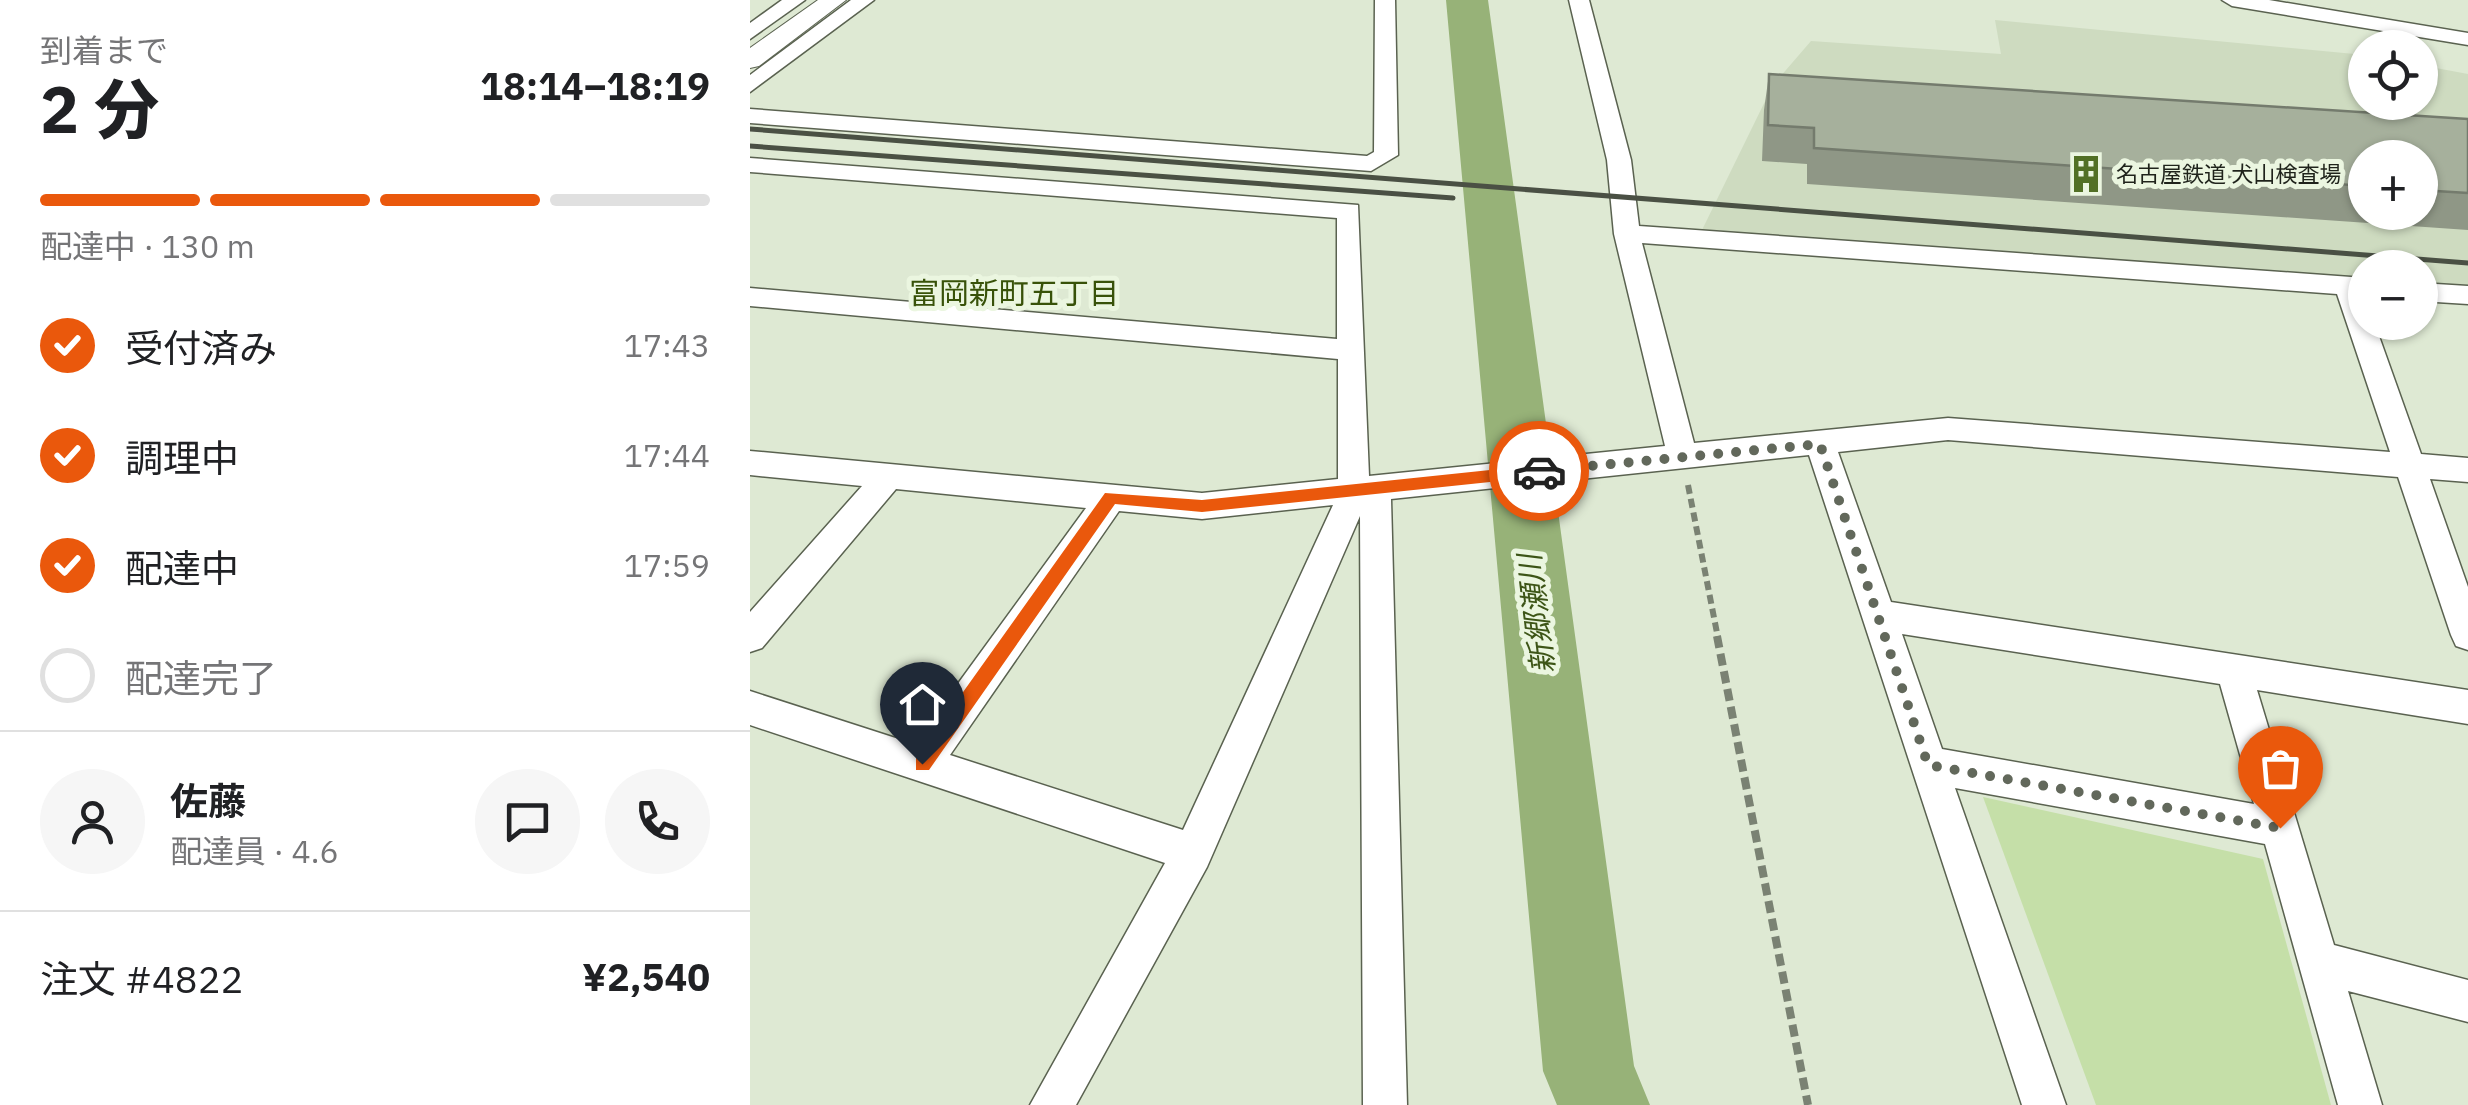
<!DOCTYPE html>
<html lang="ja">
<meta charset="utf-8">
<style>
:root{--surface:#fff;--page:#f6f6f6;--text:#202124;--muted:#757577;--line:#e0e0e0;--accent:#ea580c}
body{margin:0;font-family:"IBM Plex Sans","Noto Sans JP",sans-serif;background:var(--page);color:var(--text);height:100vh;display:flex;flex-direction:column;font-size:38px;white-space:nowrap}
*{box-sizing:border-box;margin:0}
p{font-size:32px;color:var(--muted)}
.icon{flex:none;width:55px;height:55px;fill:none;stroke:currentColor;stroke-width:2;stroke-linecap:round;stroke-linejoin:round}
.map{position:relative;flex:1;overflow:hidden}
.panel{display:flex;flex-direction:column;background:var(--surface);width:750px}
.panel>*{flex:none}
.fabs{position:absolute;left:1598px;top:30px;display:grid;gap:20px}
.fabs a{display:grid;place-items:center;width:90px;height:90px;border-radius:50%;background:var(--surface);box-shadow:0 2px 8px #0004;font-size:50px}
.pin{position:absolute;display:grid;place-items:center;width:85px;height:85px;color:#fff;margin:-102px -42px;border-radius:50% 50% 50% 0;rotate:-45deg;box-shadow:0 0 10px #0007}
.pin .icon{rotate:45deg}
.courier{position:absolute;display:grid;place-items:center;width:100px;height:100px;margin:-50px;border:8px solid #ea580c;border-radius:50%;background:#fff;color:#222;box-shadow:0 2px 12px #0007}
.overview em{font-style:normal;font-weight:800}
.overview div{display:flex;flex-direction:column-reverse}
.overview{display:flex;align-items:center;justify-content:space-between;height:170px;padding:0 40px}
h1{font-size:65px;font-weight:800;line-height:75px}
.bar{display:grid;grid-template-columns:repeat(4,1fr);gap:15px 10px;align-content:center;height:120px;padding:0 40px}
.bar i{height:12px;border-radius:8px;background:var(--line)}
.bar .current{background:var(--accent)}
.bar p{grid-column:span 4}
.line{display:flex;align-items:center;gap:25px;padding:0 40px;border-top:2px solid var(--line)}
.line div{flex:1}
.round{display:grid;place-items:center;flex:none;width:105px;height:105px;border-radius:52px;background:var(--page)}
ol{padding:0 40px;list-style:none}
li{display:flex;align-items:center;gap:30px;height:110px}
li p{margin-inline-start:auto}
li .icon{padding:10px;border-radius:50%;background:var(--accent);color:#fff;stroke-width:4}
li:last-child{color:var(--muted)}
li i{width:55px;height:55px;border:5px solid var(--line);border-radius:50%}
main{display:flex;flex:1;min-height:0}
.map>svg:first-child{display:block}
</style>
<main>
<section class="panel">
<div class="overview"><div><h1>2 分</h1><p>到着まで</p></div><em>18:14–18:19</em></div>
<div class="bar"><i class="current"></i><i class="current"></i><i class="current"></i><i></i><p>配達中 · 130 m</p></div>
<ol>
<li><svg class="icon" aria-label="check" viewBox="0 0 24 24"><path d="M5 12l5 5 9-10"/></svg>受付済み<p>17:43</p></li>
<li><svg class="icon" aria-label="check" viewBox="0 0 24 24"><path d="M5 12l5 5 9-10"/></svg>調理中<p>17:44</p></li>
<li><svg class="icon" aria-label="check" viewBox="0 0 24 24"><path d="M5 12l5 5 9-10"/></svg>配達中<p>17:59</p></li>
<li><i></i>配達完了</li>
</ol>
<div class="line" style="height:180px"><a class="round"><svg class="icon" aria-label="person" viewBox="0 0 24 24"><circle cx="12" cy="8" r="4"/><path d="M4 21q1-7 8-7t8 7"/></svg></a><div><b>佐藤</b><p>配達員 · 4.6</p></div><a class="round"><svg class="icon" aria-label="chat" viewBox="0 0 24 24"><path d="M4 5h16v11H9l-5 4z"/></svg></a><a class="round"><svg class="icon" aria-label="phone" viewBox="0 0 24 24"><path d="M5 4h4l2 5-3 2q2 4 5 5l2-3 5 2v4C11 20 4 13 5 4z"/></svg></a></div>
<div class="line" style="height:130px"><div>注文 #4822</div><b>¥2,540</b></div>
</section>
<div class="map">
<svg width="1718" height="1105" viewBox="0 0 1718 1105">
<rect width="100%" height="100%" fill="#dee9d3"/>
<!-- built -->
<path fill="#cedbc0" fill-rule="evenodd" d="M1245,20L1615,55V102H1670V65L1718,74V295L1670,292V268H1615V287L952,230L1023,85L1061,41L1251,54ZM1615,158H1670V212H1615Z"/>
<!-- green -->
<polygon fill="#c5dfa8" points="1233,797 1513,859 1581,1105 1346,1105"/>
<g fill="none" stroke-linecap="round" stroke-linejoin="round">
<!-- river -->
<polygon fill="#97b278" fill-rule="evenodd" points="696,0 738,0 884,1066 900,1105 807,1105 793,1071"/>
<!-- minor casing -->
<g stroke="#5a6250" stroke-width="3">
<g id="minor">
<polygon points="32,0 55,0 0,39 0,23"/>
<polygon points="101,0 124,0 0,92 0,75"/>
<polygon points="625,0 645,0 648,155 621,171 0,123 0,109 617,156 624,152"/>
<path d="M819,0H839L881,160L889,226L1615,278V322H1624L1671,454L1718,458V482L1680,479L1718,587V650L1706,646L1701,635L1648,477L1198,440L1088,452L1141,602L1718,690V724L1507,690L1584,945L1718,980V1022L1598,991L1632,1105H1588L1515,844L1205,788L1316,1105H1272L1059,455L641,499L657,1105H613L610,516L457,867L326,1105H280L415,863L0,725V691L164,744L336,508L146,489L12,648L0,652V612L112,486L0,475V451L452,493L588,479V359L0,306V288L587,339V218L0,172V158L608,205L619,476L915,446L864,234L857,160ZM892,243L1587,294L1640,452L1198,418L944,443ZM583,505L433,830L200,755L369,511L452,519ZM1152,634L1470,684L1504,804L1192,749Z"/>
<polygon points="1472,0 1519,0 1718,33 1718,45 1482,6"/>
<polygon points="1670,283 1718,286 1718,304 1670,301"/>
</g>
</g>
<!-- tertiary casing -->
<g stroke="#5a6250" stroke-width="2">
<polygon id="tertiary" points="68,0 96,0 9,66 0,68 0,48"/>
</g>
<!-- path-far1 -->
<polyline stroke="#7a8273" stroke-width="6" stroke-dasharray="9 5" stroke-linecap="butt" points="938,485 968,638"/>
<!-- path -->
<polyline stroke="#7a8273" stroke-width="8" stroke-dasharray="12 6" stroke-linecap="butt" points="967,636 1058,1105"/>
<!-- minor -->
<use href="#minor" fill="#fff" fill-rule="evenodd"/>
<!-- tertiary -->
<use href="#tertiary" fill="#fff" fill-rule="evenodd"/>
<!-- rail -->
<g stroke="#4a5044" stroke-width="5">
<polyline points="0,129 1718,263"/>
<polyline points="0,146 703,198"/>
</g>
</g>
<!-- wall -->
<path fill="#8f9786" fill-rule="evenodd" d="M1019,74L1718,119V230L1057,184V164L1012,161L1014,110ZM1615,158H1670V212H1615Z"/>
<!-- building -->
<polygon fill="#a6b09c" stroke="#747b6d" stroke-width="2.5" points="1019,74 1718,119 1718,193 1670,190 1670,158 1615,158 1615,186 1064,148 1064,128 1018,125"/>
<!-- route -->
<polygon fill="#ea580c" points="789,465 797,471 789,477 452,512 365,504 179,770 166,770 166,758 355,493 452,500"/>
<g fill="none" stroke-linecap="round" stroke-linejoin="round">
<!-- done -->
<polyline stroke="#62685b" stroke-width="10" stroke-dasharray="0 18" points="789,471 1070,444 1178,765 1530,828"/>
</g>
<!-- icons -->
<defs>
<g id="building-bare" transform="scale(3)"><path d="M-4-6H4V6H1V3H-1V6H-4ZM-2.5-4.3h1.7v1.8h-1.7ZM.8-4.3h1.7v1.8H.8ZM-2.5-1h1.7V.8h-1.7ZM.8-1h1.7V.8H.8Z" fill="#527025" stroke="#ebf6e0" stroke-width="2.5" paint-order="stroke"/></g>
</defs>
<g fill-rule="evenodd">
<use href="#building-bare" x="1336" y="174"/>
</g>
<g text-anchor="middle" stroke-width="10" stroke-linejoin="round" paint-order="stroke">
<!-- far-poi labels -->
<g font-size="22" fill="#1f231b" stroke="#ebf6e0" text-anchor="start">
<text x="1366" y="182">名古屋鉄道 犬山検査場</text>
</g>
<!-- neighbourhood labels -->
<g font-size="30" fill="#385209" stroke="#ebf6e0">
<text x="264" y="304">富岡新町五丁目</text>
</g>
<!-- water labels -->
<g font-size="30" font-style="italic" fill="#3d5517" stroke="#ebf6e0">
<text transform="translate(787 614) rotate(-97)" y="10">新郷瀬川</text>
</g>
</g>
</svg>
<div class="fabs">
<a><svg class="icon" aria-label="locate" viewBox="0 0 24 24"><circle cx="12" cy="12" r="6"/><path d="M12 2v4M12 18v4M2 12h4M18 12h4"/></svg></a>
<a>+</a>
<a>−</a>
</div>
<div class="pin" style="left:1530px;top:828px;background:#ea580c"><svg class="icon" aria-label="bag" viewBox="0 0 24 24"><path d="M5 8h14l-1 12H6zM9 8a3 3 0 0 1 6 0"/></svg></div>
<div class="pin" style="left:172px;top:764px;background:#1f2937"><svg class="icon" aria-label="home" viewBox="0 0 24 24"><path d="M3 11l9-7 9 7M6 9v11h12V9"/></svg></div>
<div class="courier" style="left:789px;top:471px"><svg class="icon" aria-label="car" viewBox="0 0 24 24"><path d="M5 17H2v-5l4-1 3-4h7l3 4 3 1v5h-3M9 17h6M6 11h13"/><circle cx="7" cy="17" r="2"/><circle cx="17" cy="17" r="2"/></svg></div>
</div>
</main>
